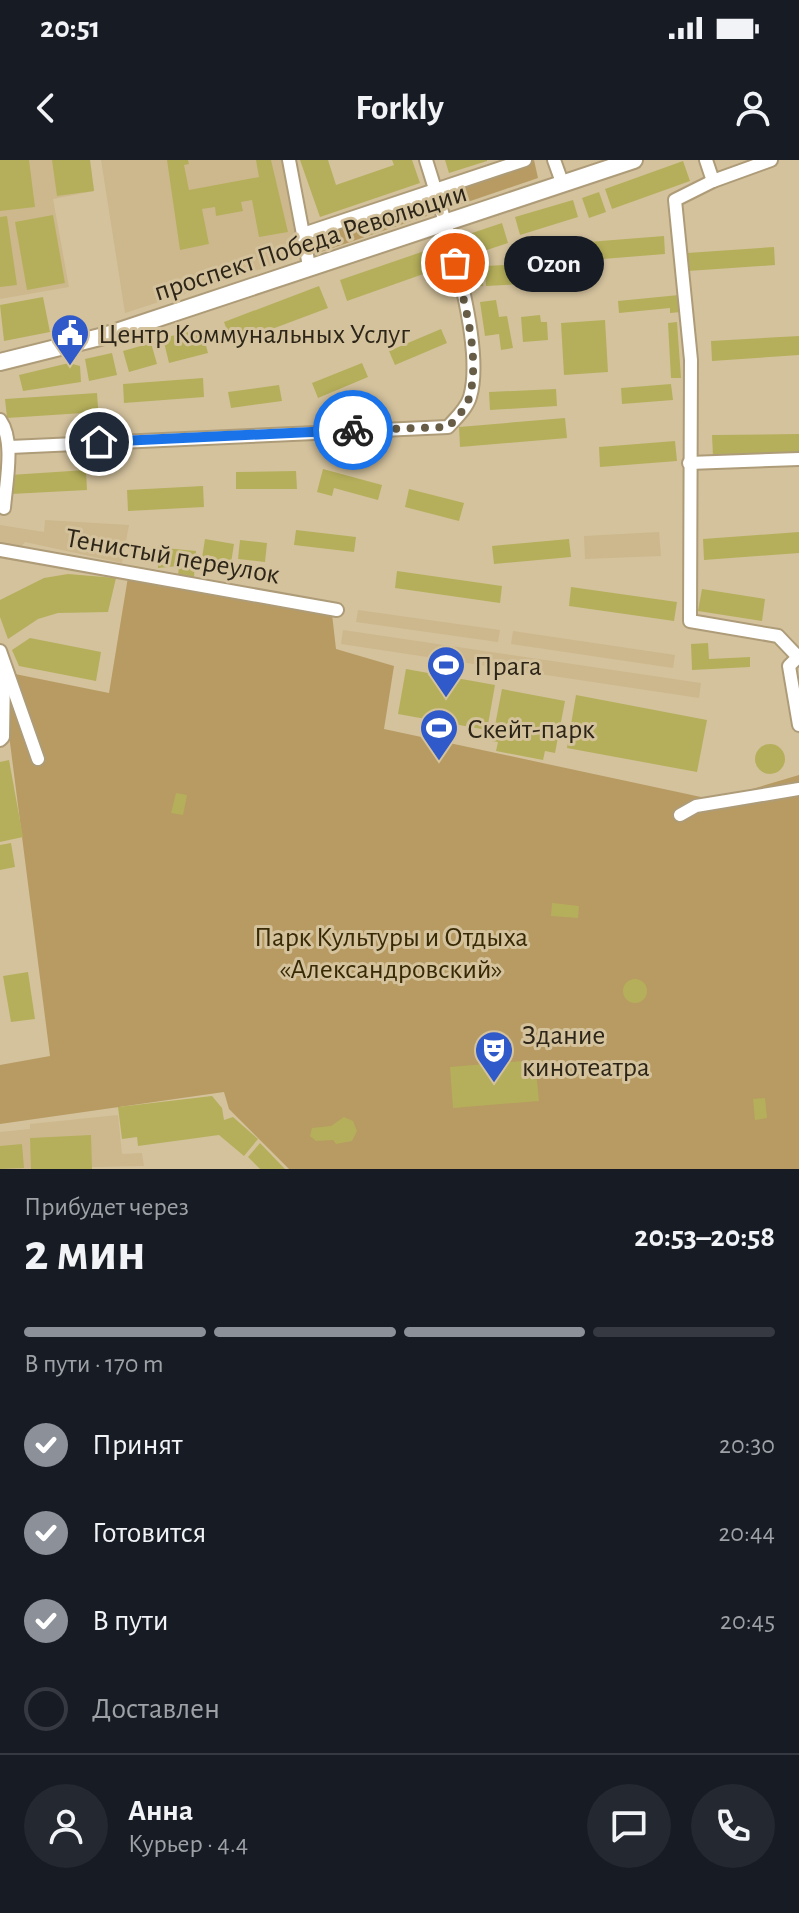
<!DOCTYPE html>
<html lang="ru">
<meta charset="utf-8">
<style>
:root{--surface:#171b24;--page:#242831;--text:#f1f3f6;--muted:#9ea1a6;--line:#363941;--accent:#8c9099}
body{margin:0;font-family:"Alegreya Sans",sans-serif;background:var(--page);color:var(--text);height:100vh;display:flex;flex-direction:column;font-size:30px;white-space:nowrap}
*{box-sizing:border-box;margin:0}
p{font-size:26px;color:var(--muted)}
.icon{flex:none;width:44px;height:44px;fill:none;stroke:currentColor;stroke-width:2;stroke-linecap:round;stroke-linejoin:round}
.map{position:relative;height:1009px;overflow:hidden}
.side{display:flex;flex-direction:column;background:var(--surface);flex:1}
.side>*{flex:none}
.pin{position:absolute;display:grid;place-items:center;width:68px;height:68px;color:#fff;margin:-34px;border:4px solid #fff;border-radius:50%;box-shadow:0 2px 8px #0007}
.courier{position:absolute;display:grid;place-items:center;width:80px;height:80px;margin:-40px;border:6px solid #1a73e8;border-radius:50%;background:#fff;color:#222;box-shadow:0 2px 10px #0007}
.bubble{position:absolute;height:56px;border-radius:28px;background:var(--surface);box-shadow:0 2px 6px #0004;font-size:26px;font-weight:600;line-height:56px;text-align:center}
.head em{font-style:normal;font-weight:600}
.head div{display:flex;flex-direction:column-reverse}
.head{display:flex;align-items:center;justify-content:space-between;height:136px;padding:0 24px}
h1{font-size:52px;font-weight:600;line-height:60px}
.bar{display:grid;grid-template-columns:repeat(4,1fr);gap:12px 8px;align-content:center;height:96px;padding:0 24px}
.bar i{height:10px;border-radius:6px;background:var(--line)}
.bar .active{background:var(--accent)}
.bar p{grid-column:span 4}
.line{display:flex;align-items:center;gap:20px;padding:0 24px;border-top:2px solid var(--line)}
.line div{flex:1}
.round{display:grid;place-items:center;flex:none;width:84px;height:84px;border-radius:42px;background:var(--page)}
ol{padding:0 24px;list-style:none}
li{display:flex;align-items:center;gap:24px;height:88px}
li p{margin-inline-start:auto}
li .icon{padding:8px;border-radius:50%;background:var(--accent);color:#fff;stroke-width:4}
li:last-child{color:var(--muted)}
li i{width:44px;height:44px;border:4px solid var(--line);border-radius:50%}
.status{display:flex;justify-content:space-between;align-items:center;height:56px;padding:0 40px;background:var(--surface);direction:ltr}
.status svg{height:22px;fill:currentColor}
header{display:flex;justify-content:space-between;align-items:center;height:104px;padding:0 24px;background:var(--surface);font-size:36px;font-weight:600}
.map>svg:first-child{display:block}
</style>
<div class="status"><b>20:51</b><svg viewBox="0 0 49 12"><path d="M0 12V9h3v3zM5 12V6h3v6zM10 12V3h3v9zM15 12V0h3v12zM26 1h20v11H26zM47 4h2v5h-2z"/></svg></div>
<header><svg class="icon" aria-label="back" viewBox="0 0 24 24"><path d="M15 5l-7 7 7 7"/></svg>Forkly<svg class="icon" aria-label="person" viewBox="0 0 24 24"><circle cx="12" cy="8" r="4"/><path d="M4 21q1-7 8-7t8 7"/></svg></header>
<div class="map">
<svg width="799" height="1009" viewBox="0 0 799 1009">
<rect width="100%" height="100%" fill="#d4c29d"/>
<!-- built -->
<g fill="#cdb88d">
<polygon points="0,0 90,0 94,31 53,39 69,127 0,139"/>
<polygon points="101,0 283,0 299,80 292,99 125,153"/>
<polygon points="45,360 129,365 122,403 25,382 21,387 0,384 0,365 44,372"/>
<polygon points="659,372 661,396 585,399 584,376"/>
<polygon points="358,450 500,470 498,482 356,462"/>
<polygon points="343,470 701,523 699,538 341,484"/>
<polygon points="513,471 675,495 673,508 511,484"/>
<polygon points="118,955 122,994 142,993 144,1006 0,1009 0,972 30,969 30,964"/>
</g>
<!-- green -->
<g fill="#b79b62">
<polygon points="534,0 538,18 318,93 315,76"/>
<polygon points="128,417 332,454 336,489 394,506 384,569 715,640 799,615 799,1009 289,1009 229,949 224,932 0,964 0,905 50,896 3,528 15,514 109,533"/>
</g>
<!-- building -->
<g fill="#b5af5b">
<polygon points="0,0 29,0 35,47 0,51"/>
<polygon points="52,0 90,0 94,31 57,36"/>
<polygon points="167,0 188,0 189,4 184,5 189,30 259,17 256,0 271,0 288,72 259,77 252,40 241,42 243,51 216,56 215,47 202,49 209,84 180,90"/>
<polygon points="300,0 328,0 336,25 394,5 392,0 412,0 420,23 320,57"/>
<polygon points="445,0 487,0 487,1 449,13"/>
<polygon points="683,1 690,21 612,49 605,29"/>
<polygon points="599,32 606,52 589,58 582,38"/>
<polygon points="573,40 578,57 520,75 515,57"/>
<polygon points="53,55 65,123 27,130 15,62"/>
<polygon points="7,56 17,125 0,127 0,57"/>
<polygon points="502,63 508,83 463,98 457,78"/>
<polygon points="664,76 665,94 590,100 588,82"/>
<polygon points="439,86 446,106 347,141 340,120"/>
<polygon points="774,87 775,105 688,111 687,93"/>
<polygon points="559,102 560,122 486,126 485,106"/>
<polygon points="482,106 483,126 466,127 465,107"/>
<polygon points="319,126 328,148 232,184 224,162"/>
<polygon points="679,135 681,152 670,153 670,148 619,153 618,141"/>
<polygon points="43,137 50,172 4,181 0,145"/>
<polygon points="496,140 499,157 507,156 513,188 501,190 499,174 485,176 480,142"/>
<polygon points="540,155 541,162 547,162 548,180 523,182 521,157"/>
<polygon points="605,160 608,212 564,215 561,163"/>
<polygon points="677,162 681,218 671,218 668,163"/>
<polygon points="441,169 447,183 395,205 389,191"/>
<polygon points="188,172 189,177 203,174 208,193 169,203 163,178"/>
<polygon points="799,176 799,195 712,201 711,181"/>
<polygon points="151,183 157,204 129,212 123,191"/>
<polygon points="112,193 117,215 89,221 85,199"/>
<polygon points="69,203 80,206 81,222 23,231 19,215"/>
<polygon points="362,203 368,217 318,238 312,223"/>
<polygon points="203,218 204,237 124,243 123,224"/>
<polygon points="671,224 673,240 622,244 621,228"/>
<polygon points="279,225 282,241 231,248 228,232"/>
<polygon points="556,229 557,246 490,250 489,232"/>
<polygon points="97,233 99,261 83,262 83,253 7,258 5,239"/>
<polygon points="565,258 567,278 460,287 459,267"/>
<polygon points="799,274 799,295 713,296 712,275"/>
<polygon points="675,281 677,301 600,307 599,287"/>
<polygon points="323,309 382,325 378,340 334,328 332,336 317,332"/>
<polygon points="86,310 87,330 11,334 10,315"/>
<polygon points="296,311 297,329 236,329 236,312"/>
<polygon points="203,326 204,347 128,351 127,330"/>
<polygon points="409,329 464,343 459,361 405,347"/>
<polygon points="296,370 356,377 354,392 294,385"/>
<polygon points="799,372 799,393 704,400 703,379"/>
<polygon points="205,379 234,384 231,403 202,398"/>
<polygon points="569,379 571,397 494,404 492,386"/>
<polygon points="240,380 267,383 265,402 238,399"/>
<polygon points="155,387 196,391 194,417 178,416 179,406 158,408 158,403 153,403"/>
<polygon points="397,411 502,426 500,443 395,428"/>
<polygon points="68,414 116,418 108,452 58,453 38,459 8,479 0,457 0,440 44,418"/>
<polygon points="571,427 677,442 674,461 569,446"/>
<polygon points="702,429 765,439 762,461 698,451"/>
<polygon points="30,478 101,492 96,521 19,506 12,490"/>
<polygon points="708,483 709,499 750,497 750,507 692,510 691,484"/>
<polygon points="406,509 495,525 487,570 398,554"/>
<polygon points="502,529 565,541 555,593 545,591 543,600 496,591 498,582 492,581"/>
<polygon points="576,535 707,560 697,612 567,588"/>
<circle cx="770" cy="599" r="15"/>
<polygon points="9,600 23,677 0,682 0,602"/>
<polygon points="176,633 187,635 183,655 171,653"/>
<polygon points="11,683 15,707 0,710 0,685"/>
<polygon points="552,743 579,746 578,758 551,756"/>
<polygon points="28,812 35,859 11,862 3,816"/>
<circle cx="635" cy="831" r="12"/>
<polygon points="535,900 539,941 453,948 450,907"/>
<polygon points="212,936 222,948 224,960 233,957 258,979 244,996 219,975 138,986 137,977 122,979 118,947"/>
<polygon points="765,938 767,958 755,960 753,939"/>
<polygon points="344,957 353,961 357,971 352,981 336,984 333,980 316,981 310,976 312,968 331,966"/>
<polygon points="91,975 92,1009 31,1009 30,978"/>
<polygon points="260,983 285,1009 260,1009 248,997"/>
<polygon points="22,984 24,1008 0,1009 0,986"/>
</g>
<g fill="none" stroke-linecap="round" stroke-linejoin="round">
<!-- minor casing -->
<g stroke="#ae9c79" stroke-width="16">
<g id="minor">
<polyline points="289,0 309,106"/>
<polyline points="554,0 563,25"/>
<polyline points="706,0 713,21"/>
<polyline points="771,0 713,21 675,40 691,200 690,461 778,476 799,498"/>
<polyline points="303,74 525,0"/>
<path d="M0,260C15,281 6,322 4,348"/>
<path d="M10,287L448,267C456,258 467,248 470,237C486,183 443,55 426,0"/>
<polyline points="689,303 799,299"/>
<polyline points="0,390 337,450"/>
<polyline points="0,491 38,599"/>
<polyline points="797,498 789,506 799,565"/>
<polyline points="0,580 3,577 4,514"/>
<polyline points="680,655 696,646 799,629"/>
</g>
</g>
<!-- major casing -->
<g stroke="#ae9c79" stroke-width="20">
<polyline id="major" points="0,202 104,176 634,0"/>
</g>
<!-- minor -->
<use href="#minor" stroke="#fff" stroke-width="12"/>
<!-- major -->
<use href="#major" stroke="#fff" stroke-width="16"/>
</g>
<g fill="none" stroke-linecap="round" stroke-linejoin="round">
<!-- done -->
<path stroke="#675d47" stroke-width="8" stroke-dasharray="0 14.4" d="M353,270L448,267C457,258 467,247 470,235C480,194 464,143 455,103"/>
<!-- route -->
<polyline stroke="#1a73e8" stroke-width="10" points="99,282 353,270"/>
</g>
<!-- icons -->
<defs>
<g id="civic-pin" transform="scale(2)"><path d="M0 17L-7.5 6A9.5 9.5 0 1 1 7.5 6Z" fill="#305aca" stroke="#d4c29d"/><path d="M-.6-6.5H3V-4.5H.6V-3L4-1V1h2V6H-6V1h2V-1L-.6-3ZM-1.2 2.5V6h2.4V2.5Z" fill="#fff"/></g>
<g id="stadium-pin" transform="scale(2)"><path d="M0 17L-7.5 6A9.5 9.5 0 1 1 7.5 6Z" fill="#305aca" stroke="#d4c29d"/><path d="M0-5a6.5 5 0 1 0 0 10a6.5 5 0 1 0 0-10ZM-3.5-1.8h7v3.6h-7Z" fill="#fff"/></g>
<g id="theatre-pin" transform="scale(2)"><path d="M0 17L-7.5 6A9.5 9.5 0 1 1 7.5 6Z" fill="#305aca" stroke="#d4c29d"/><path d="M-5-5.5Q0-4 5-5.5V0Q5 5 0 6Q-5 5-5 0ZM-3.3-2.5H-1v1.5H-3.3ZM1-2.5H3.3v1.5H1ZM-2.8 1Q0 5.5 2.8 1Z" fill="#fff"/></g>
</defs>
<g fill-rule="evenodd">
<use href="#civic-pin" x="70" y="173"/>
<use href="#stadium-pin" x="446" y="505"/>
<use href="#stadium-pin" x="439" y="568"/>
<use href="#theatre-pin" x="494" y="890"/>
</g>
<g text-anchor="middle" stroke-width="6" stroke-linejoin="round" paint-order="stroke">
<!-- street labels -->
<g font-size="28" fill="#2d2618" stroke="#d4c29d">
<text transform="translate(310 81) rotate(-18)" y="10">проспект Победа Революции</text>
<text transform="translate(173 395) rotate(10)" y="10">Тенистый переулок</text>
</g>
<!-- poi labels -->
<g font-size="28" fill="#2d2618" stroke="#d4c29d" text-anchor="start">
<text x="98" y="183">Центр Коммунальных Услуг</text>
<text x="474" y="515">Прага</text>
<text x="467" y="578">Скейт-парк</text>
<text x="522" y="884">Здание<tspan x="522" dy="32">кинотеатра</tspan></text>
</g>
<!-- park labels -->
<g font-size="28" fill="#392a06" stroke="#d4c29d">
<text x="391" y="786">Парк Культуры и Отдыха<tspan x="391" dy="32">«Александровский»</tspan></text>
</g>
</g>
</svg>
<div class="pin" style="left:455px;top:103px;background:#ea580c"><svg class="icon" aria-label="bag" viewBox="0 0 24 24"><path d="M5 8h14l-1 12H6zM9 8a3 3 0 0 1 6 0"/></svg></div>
<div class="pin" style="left:99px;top:282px;background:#1f2937"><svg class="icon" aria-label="home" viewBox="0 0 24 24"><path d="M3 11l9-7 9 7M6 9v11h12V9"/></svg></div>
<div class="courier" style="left:353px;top:270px"><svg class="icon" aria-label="bike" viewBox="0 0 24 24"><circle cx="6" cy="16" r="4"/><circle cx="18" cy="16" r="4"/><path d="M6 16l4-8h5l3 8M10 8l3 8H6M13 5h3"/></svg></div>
<div class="bubble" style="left:504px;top:76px;width:100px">Ozon</div>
</div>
<section class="side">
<div class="head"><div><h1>2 мин</h1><p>Прибудет через</p></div><em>20:53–20:58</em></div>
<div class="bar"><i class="active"></i><i class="active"></i><i class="active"></i><i></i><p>В пути · 170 m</p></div>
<ol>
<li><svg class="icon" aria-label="check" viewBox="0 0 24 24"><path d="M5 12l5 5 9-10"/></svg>Принят<p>20:30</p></li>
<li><svg class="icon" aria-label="check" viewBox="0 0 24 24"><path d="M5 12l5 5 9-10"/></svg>Готовится<p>20:44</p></li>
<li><svg class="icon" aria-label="check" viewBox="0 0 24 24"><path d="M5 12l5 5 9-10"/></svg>В пути<p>20:45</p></li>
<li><i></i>Доставлен</li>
</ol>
<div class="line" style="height:144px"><a class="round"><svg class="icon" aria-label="person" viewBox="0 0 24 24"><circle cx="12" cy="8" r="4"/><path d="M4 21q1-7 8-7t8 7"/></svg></a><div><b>Анна</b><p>Курьер · 4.4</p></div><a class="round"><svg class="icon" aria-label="chat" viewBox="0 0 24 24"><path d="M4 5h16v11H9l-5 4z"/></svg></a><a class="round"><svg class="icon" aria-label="phone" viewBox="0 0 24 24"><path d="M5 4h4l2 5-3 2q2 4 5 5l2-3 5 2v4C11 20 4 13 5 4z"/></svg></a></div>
</section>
